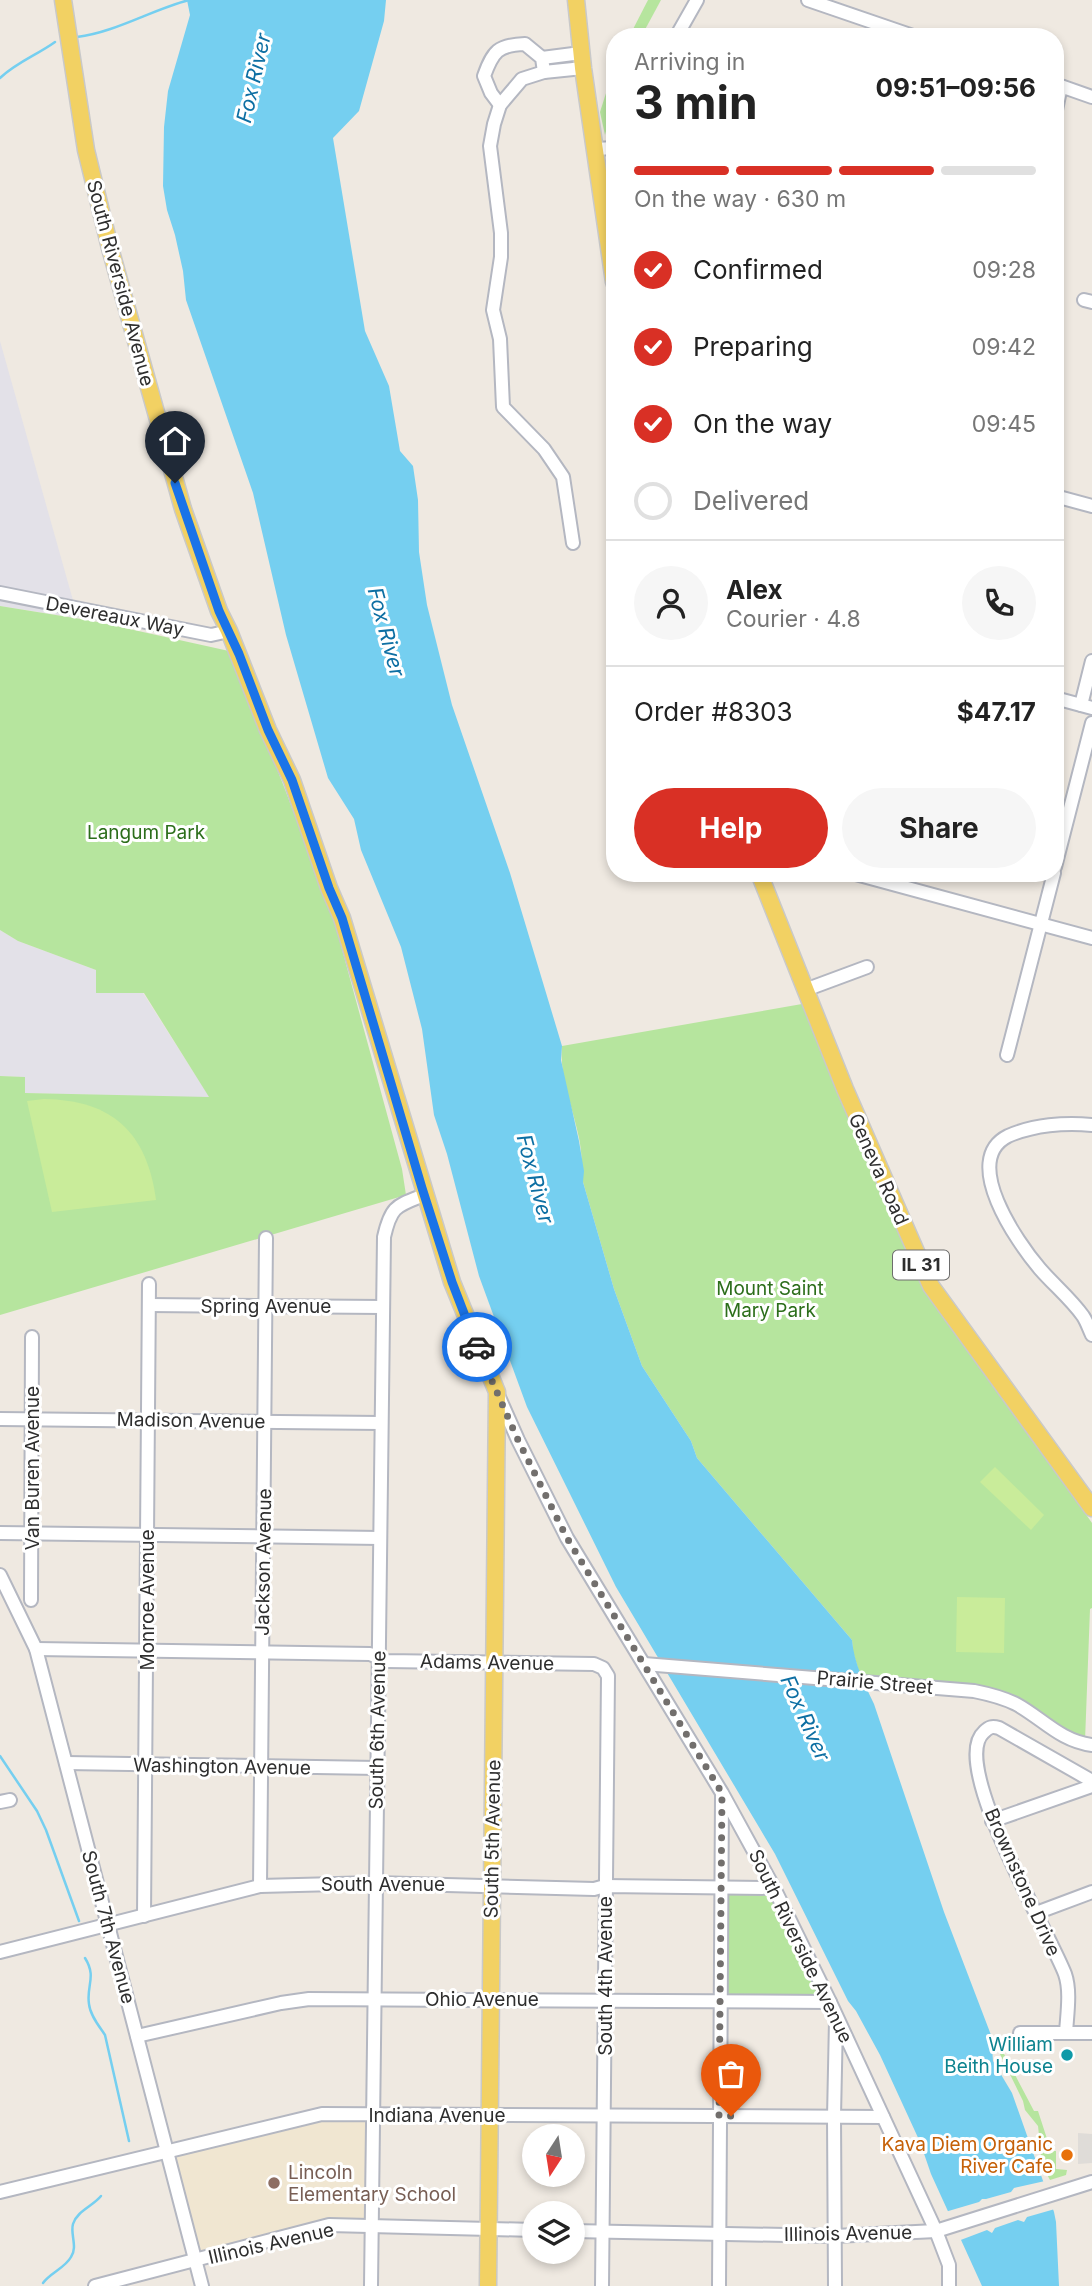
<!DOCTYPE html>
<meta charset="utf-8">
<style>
:root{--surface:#fff;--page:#f6f6f6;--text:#222;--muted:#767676;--line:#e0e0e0;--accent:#d93025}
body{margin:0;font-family:Inter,sans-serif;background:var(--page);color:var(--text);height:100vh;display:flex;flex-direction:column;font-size:26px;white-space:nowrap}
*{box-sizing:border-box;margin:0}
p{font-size:23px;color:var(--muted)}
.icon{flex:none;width:38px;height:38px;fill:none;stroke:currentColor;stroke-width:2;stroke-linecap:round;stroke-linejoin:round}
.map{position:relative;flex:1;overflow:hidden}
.side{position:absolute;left:606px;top:28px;width:458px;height:854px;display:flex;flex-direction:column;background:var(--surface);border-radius:28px;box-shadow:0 4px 10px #0003}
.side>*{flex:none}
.needle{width:46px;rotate:192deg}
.tools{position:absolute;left:522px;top:2124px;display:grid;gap:14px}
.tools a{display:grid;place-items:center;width:63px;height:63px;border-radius:50%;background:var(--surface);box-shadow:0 4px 10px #0003;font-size:35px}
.pin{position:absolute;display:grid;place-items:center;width:60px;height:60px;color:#fff;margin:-72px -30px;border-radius:50% 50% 50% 0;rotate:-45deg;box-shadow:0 0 7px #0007}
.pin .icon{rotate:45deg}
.courier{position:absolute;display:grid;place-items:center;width:70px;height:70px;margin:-35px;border:5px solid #1a73e8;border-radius:50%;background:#fff;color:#222;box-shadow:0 2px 9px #0007}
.summary em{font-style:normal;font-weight:700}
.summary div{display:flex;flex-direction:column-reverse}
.summary{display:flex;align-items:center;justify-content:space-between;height:119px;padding:0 28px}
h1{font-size:46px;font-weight:700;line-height:52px}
.bar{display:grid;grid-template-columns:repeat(4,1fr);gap:10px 7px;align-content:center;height:84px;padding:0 28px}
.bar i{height:9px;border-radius:5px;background:var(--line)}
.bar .selected{background:var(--accent)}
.bar p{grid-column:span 4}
.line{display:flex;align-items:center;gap:18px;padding:0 28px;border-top:2px solid var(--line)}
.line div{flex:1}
.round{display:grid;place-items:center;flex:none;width:74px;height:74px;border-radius:37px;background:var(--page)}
ol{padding:0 28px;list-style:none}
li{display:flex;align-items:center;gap:21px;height:77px}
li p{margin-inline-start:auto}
li .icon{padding:7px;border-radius:50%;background:var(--accent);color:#fff;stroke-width:4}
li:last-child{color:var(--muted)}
li i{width:38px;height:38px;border:4px solid var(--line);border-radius:50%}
.button{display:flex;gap:14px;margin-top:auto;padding:14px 28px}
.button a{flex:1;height:80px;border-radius:42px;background:var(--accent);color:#fff;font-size:28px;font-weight:700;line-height:80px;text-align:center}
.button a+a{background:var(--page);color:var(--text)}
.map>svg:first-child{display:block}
</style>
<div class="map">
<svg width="1092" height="2286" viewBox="0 0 1092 2286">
<rect width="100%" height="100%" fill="#efe9e1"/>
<!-- industrial -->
<g fill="#e3e1e8">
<polygon points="0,341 78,618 0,606"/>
<polygon points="0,930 18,941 96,970 97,993 143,993 210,1098 25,1093 25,1077 0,1076"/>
</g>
<!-- education -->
<polygon fill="#f0e6d1" points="370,2117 367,2224 199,2256 172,2153 324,2118"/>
<!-- green -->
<g fill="#b6e59e">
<polygon points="648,0 661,0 641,37 629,37"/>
<polygon points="614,68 614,101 605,135 600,112"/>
<polygon points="0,606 93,621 229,651 283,784 334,920 402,1169 406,1195 0,1315 0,1076 25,1077 25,1093 209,1097 144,993 96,993 96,970 18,941 0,930"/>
<path d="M802,1004L870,1170L920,1278L1092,1523V1608L1090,1609L1085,1741L1060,1731L1021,1702L861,1678L853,1652L852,1640L697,1458L691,1441L642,1366L614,1289L583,1182C582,1167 582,1153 579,1138C573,1108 559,1076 562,1046Z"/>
<polygon points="723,1890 774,1890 825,1999 722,1999"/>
<polygon points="1003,2044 1012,2047 1003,2052 1034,2111 1038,2111 1051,2151 1056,2151 1056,2169 1067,2170 1066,2175 1050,2180 1043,2167 1041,2155 1035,2140 1039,2135 1038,2126 1025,2110 1023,2101 999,2052"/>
</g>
<!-- pitch -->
<g fill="#c9ec9a">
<path d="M44,1099C113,1100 147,1133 156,1200L52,1212L27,1101Z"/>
<polygon points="995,1467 1044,1515 1031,1530 980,1482"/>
<polygon points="957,1597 1005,1598 1004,1653 956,1652"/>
</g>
<!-- plaza -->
<polygon fill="#dfdcd8" points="1078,2133 1092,2134 1092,2163 1078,2164"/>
<!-- water -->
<path fill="#75cff0" d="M187,0H386L384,21L359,111L333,138L365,331L389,386L400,451L413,466L418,500L419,552L427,605L452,705L510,873L562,1046L561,1060L579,1141L584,1171L583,1182L614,1289L642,1366L691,1441L697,1458L852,1640C854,1663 864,1683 874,1704L944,1912L991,2035L993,2061L1012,2093L1054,2212L1056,2222L1059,2286H982L931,2174L920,2142L880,2055L856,2011L848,2001L775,1854L616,1587L527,1407L479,1276L447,1154L434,1115L422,1029L401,947L361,850L354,819L328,778L286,635L253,493L186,300L183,271L175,235L167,210L163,186L164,127L168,91L190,15Z"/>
<!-- pier -->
<polygon fill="#efe9e1" points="1045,2181 1055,2209 1027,2217 1024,2222 1018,2220 995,2228 992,2233 987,2230 958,2241 945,2212 979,2202 982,2199 986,2199 1011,2192 1014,2188"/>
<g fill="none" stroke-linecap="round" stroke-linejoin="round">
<!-- stream -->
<g stroke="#75cff0" stroke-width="2.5">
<path d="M77,37C116,32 151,10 189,0"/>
<path d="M0,78C17,62 37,55 55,42"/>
<polyline points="0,1756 37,1811 46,1830 79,1921"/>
<path d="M85,1958C97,1977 86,1986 89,2004C90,2015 99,2026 105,2035L129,2141"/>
<path d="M43,2283C50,2273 65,2268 71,2257C78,2247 70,2234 73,2224C77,2211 93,2206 101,2196"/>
</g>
<!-- minor casing -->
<g stroke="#b4b7c1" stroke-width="16">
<g id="minor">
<polyline points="808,0 916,37"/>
<polyline points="676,37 697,0"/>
<polyline points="542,58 581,53"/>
<polyline points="1055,84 1092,97"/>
<path d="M500,105L491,93L484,76C493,51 498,45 525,44L542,58L544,72"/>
<polyline points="1055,115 1061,86"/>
<polyline points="596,149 614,148"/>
<polyline points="604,199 614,188"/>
<polyline points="1084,300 1092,302"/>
<polyline points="1055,496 1092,506"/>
<polyline points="573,543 563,477 544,449 503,407 500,339 493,310 501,257 501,233 490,146 494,124 500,105 522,79 544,72 583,68"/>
<polyline points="0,593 211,635 229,631"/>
<polyline points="1055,698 1092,708"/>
<polyline points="1081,705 1092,661"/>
<polyline points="1055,867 1092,723"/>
<polyline points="852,873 1092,938"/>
<polyline points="805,990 867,967"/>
<polyline points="1007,1055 1054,873"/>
<path d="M1092,1125C1065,1122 1033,1125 1008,1136C960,1160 1017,1242 1040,1269C1054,1285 1071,1299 1083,1316C1087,1322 1089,1329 1092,1335"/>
<polyline points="149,1305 383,1307"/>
<polyline points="498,1395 518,1440 567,1538 722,1793 774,1888 830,2002 936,2231 949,2265 949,2286"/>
<polyline points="0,1419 381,1423"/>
<polyline points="0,1533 380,1538"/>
<polyline points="0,1575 36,1649 202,2286"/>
<polyline points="31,1600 32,1337"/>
<polyline points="36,1649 370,1654 386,1661 594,1664 603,1668 608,1676 602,2286"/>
<path d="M644,1664L974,1691C989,1694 1002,1697 1016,1704C1042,1718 1060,1741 1092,1745"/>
<polyline points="66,1763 378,1768"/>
<polyline points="0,1802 10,1800"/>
<polyline points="992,1821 1092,1786"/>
<polyline points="260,1886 266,1238"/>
<polyline points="1036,1913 1092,1892"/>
<polyline points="144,1916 149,1284"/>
<polyline points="0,1952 260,1886 375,1883 594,1889 605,1886 774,1888"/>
<polyline points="1020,2033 1092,2033"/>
<path d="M1066,2033C1067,2015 1071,1991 1065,1974C1050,1934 948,1763 984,1732C989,1727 992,1726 999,1728L1092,1781"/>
<polyline points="137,2036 281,2003 309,1999 830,2002"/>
<polyline points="0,2192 322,2114 883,2117"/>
<polyline points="572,2231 835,2236 936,2231 1092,2182"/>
<polyline points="95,2286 329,2225 534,2230"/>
<path d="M371,2286L384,1237C391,1206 396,1206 424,1195"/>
<polyline points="719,2286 722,1796"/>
<polyline points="835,2286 834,2117 836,2020"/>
</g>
</g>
<!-- major casing -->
<g stroke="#c9c9c9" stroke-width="19">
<g id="major">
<polyline points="63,0 86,150 110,248 183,509 219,611 229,631 268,730 292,780 329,888 342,918 452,1282 497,1392 488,2286"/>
<polyline points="576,0 583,68 614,282"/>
<polyline points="759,873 845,1089 931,1286 1092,1508"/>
</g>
</g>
<!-- minor -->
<use href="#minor" stroke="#fff" stroke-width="12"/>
<!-- major -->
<use href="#major" stroke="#f2d163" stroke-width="16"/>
</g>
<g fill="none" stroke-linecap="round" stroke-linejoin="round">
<!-- done -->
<polyline stroke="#726f6d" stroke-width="7" stroke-dasharray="0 12.6" points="477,1347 518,1440 567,1538 722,1793 719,2116 731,2116"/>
<!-- route -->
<polyline stroke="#1a73e8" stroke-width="9" points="175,483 219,611 239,654 268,730 292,780 329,888 342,918 422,1188 452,1282 477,1347"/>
</g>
<!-- markers -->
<circle fill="#0f9aa8" stroke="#fff" stroke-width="2.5" cx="1067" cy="2055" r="7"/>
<circle fill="#e8710a" stroke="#fff" stroke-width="2.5" cx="1067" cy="2155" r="7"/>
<circle fill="#8d6e63" stroke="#fff" stroke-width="2.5" cx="274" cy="2183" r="7"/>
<g text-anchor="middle" stroke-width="6" stroke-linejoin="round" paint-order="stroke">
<!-- shield labels -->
<rect fill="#fff" stroke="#6d6d6d" stroke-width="2" x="893" y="1250.5" width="56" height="29" rx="5"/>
<g font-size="18" font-weight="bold" fill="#2e2e2e">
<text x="921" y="1271">IL 31</text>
</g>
<!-- street labels -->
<g font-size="19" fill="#2e2e2e" stroke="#fff">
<text transform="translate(121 283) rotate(75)" y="7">South Riverside Avenue</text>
<text transform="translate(115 616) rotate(11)" y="7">Devereaux Way</text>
<text transform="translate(879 1169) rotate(66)" y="7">Geneva Road</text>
<text x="266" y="1313">Spring Avenue</text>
<text transform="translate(191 1420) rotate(1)" y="7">Madison Avenue</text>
<text transform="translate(32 1468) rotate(-90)" y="7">Van Buren Avenue</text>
<text transform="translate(263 1562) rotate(-89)" y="7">Jackson Avenue</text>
<text transform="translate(147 1600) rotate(-90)" y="7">Monroe Avenue</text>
<text transform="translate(487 1662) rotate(1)" y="7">Adams Avenue</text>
<text transform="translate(875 1682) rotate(5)" y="7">Prairie Street</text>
<text transform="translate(377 1730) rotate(-89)" y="7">South 6th Avenue</text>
<text transform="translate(222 1766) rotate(1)" y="7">Washington Avenue</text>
<text transform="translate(492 1839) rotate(-89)" y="7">South 5th Avenue</text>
<text transform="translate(1023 1882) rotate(66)" y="7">Brownstone Drive</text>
<text x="383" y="1891">South Avenue</text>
<text transform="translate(109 1927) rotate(75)" y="7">South 7th Avenue</text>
<text transform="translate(801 1946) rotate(64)" y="7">South Riverside Avenue</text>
<text transform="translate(605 1976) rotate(-90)" y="7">South 4th Avenue</text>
<text x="482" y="2006">Ohio Avenue</text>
<text x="437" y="2122">Indiana Avenue</text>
<text transform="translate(848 2233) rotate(-1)" y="7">Illinois Avenue</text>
<text transform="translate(271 2243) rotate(-13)" y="7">Illinois Avenue</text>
</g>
<!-- park labels -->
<g font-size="19" fill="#2c6e1b" stroke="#fff">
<text x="146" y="839">Langum Park</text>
<text x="770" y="1295">Mount Saint<tspan x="770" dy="22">Mary Park</tspan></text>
</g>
<!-- culture labels -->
<g font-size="19" fill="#0d838f" stroke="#fff" text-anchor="end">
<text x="1053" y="2051">William<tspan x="1053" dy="22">Beith House</tspan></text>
</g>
<!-- food labels -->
<g font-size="19" fill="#c56008" stroke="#fff" text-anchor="end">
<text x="1053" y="2151">Kava Diem Organic<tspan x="1053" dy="22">River Cafe</tspan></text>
</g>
<!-- education labels -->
<g font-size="19" fill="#785e54" stroke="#fff" text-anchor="start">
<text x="288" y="2179">Lincoln<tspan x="288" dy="22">Elementary School</tspan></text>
</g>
<!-- water labels -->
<g font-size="21" font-style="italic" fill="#0d6fa3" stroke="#fff">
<text transform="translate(254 78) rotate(-77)" y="7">Fox River</text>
<text transform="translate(386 632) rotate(75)" y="7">Fox River</text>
<text transform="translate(535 1179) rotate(75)" y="7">Fox River</text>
<text transform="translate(805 1718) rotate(66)" y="7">Fox River</text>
</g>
</g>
</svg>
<div class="tools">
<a><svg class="needle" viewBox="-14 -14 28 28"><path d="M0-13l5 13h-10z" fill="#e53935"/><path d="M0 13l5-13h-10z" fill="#767676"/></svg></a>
<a><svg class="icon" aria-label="layers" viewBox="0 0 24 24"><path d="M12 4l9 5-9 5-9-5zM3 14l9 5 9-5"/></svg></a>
</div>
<div class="pin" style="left:731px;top:2116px;background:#ea580c"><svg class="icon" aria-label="bag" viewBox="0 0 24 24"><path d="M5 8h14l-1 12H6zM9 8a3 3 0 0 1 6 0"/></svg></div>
<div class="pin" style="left:175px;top:483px;background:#1f2937"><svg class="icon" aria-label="home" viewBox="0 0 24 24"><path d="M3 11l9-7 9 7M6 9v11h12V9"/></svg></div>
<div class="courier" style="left:477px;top:1347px"><svg class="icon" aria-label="car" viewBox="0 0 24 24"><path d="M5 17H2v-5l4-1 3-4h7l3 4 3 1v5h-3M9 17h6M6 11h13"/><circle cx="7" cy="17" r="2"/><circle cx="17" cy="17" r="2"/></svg></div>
<section class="side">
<div class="summary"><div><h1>3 min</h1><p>Arriving in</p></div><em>09:51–09:56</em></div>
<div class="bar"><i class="selected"></i><i class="selected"></i><i class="selected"></i><i></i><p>On the way · 630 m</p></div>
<ol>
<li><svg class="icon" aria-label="check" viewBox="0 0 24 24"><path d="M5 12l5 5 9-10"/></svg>Confirmed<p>09:28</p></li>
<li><svg class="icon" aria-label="check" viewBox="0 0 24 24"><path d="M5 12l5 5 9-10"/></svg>Preparing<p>09:42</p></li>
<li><svg class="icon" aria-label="check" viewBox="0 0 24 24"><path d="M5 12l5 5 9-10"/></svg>On the way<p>09:45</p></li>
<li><i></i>Delivered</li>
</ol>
<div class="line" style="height:126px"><a class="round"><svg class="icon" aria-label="person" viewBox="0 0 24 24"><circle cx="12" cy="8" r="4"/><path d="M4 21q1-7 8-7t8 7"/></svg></a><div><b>Alex</b><p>Courier · 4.8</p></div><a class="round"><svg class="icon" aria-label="phone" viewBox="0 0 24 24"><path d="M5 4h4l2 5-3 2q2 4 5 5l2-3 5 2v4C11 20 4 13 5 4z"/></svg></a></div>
<div class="line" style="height:91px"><div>Order #8303</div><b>$47.17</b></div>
<div class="button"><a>Help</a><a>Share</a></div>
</section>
</div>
